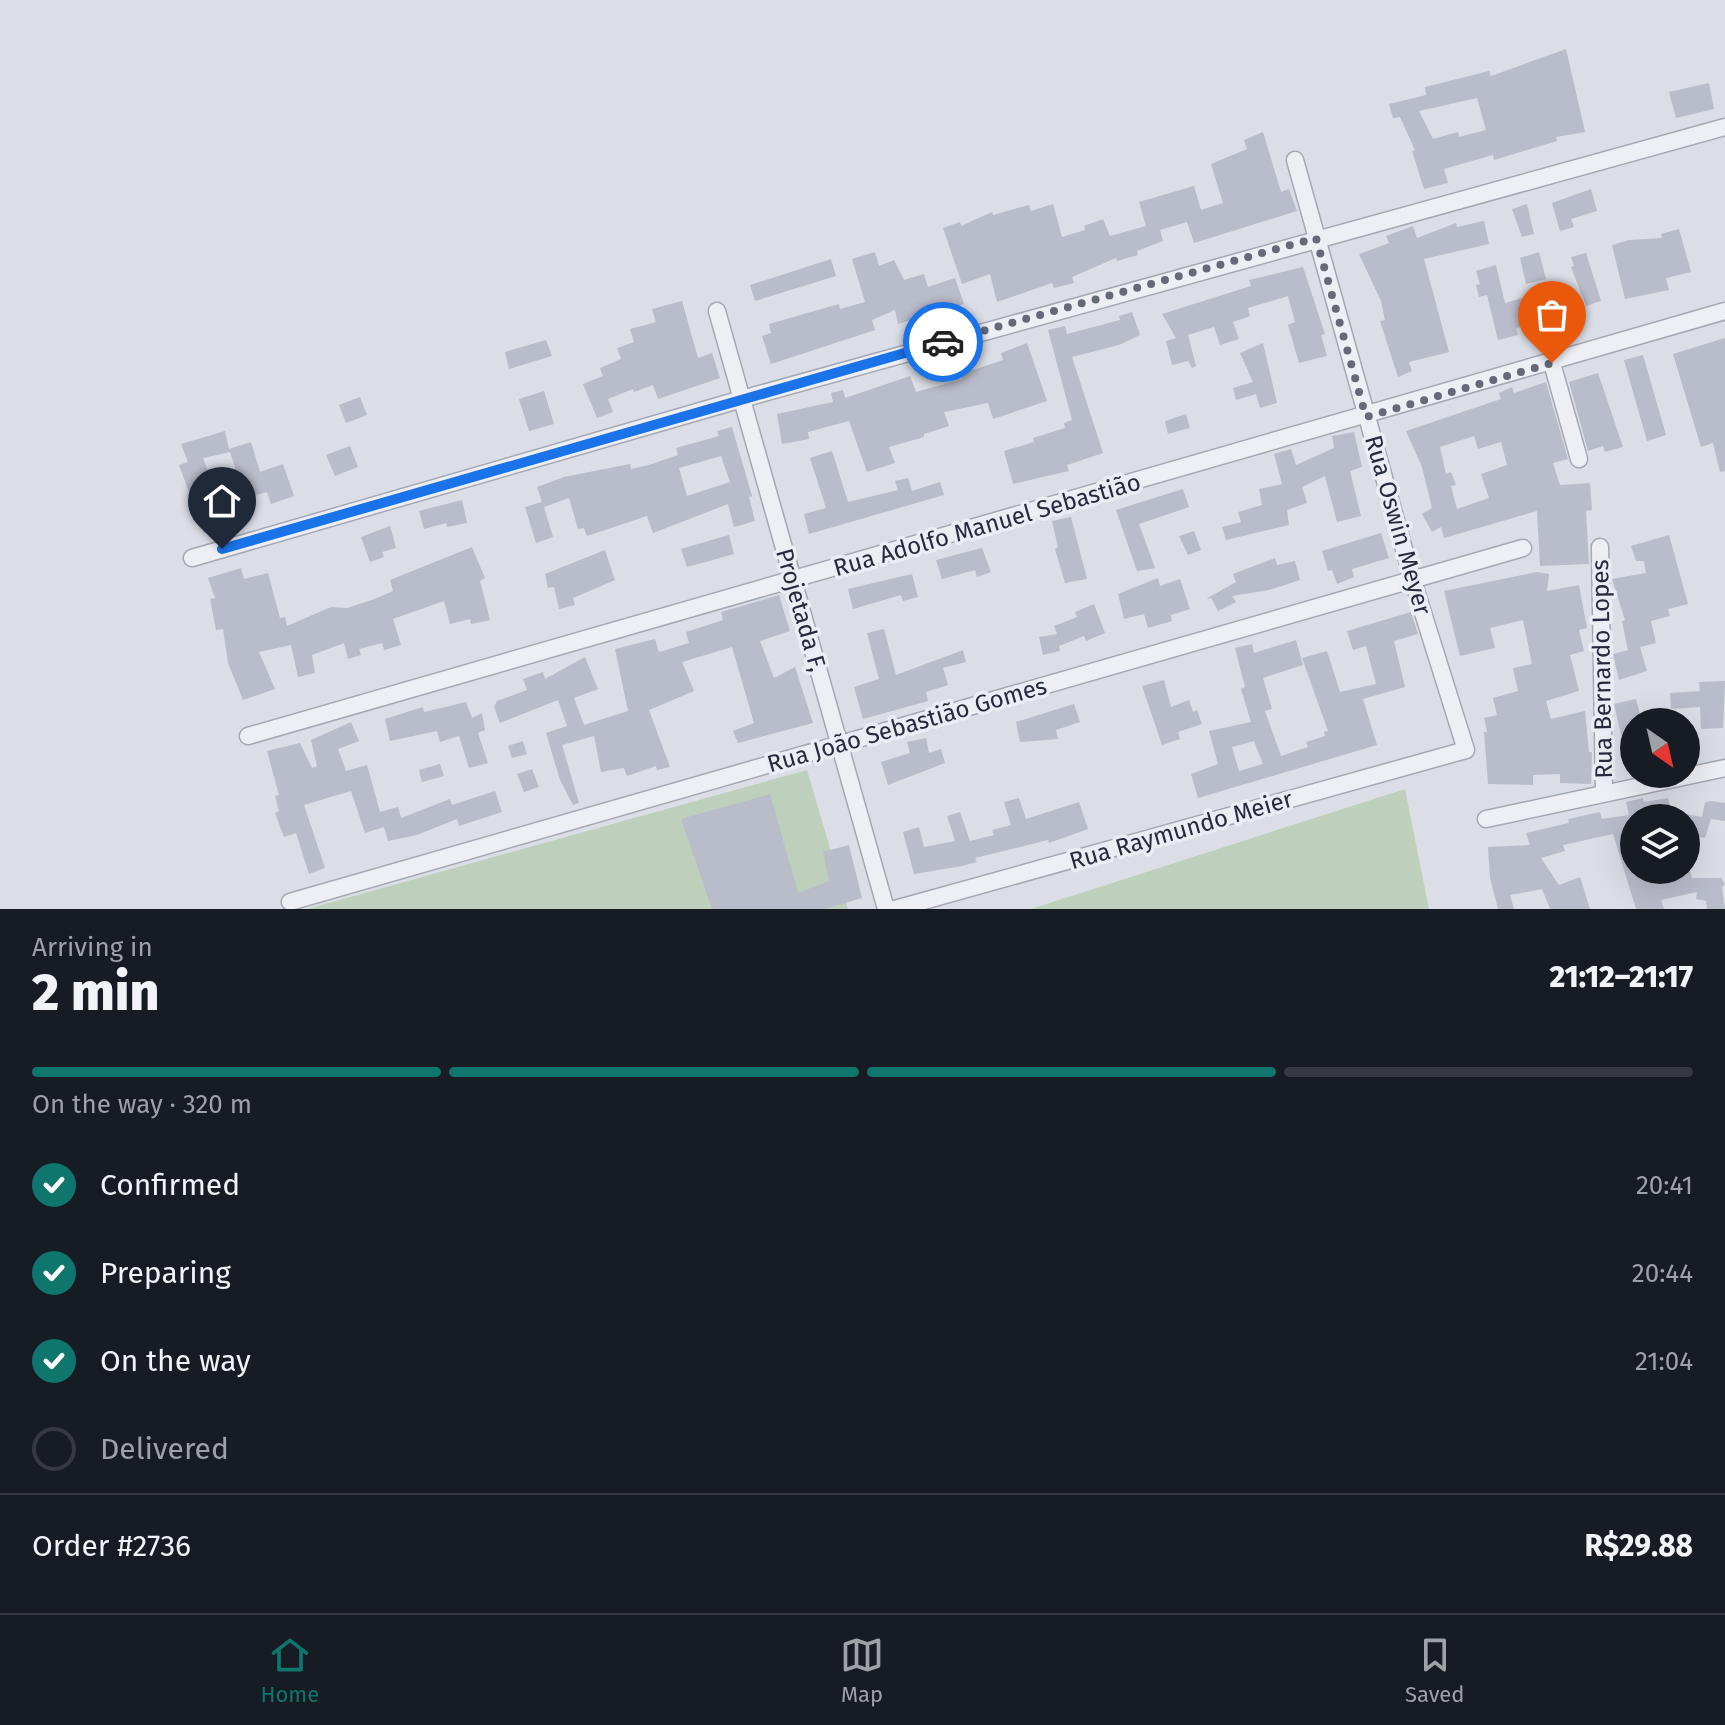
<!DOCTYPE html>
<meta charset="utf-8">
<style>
:root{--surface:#171b24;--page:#242831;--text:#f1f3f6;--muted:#9ea1a6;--line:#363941;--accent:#0f766e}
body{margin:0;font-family:"Fira Sans",sans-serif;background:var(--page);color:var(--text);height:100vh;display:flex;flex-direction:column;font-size:30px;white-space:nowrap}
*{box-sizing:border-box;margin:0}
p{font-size:26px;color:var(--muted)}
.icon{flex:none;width:44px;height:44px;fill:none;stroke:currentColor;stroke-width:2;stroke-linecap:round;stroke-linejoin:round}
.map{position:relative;height:909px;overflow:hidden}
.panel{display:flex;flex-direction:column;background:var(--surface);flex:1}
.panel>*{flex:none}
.needle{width:52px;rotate:146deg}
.tools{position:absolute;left:1620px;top:708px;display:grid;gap:16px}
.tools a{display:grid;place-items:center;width:80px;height:80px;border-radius:50%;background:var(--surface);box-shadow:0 8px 32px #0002;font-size:40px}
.pin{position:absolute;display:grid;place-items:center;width:68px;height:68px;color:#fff;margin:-82px -34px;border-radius:50% 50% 50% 0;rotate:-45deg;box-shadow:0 0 8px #0007}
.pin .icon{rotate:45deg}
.courier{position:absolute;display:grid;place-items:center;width:80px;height:80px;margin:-40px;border:6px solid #1a73e8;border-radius:50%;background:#fff;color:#222;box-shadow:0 2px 10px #0007}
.overview em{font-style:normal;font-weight:800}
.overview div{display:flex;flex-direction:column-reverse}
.overview{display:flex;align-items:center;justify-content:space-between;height:136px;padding:0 32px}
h1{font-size:52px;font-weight:800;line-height:60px}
.bar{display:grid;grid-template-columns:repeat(4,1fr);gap:12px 8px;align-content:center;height:96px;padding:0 32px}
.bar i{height:10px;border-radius:6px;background:var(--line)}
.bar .active{background:var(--accent)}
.bar p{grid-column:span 4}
.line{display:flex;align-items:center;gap:20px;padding:0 32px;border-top:2px solid var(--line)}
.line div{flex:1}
ol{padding:0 32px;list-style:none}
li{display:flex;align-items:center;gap:24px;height:88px}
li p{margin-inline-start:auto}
li .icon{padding:8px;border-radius:50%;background:var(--accent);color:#fff;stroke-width:4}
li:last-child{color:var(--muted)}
li i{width:44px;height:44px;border:4px solid var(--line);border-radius:50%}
.menu{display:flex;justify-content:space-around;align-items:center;height:112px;border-top:2px solid var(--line);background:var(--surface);font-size:22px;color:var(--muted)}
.menu a{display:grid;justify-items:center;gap:4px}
.menu .active{color:var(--accent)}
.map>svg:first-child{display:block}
</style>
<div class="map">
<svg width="1725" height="909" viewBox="0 0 1725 909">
<rect width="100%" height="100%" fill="#dbdee6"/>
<!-- green -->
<g fill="#bed0bc">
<polygon points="807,770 848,909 307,909"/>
<polygon points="1405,789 1429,909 1031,909"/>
</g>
<!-- building -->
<g fill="#b9bcc9" fill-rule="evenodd">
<path d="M1566,49L1585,132L1556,137L1557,141L1494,160L1493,155L1444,169L1448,183L1424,189L1412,151L1415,150L1400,117L1393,118L1389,104L1426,95L1425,87L1489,71L1491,76ZM1477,98L1486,130L1459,137L1458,132L1433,139L1419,111Z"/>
<polygon points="1709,83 1714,109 1676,118 1669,92"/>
<polygon points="1263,132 1281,192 1289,189 1297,211 1194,243 1187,222 1160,230 1163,241 1137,251 1138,255 1117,261 1116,258 1072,277 1074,283 1054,288 1052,283 997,302 990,274 962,284 943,228 960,222 961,226 992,212 993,215 1029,205 1031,211 1053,204 1062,237 1085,230 1084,226 1103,219 1110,236 1146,226 1139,202 1194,186 1201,210 1223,203 1211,164 1247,149 1244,140"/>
<polygon points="1591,189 1597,211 1571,219 1574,227 1560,231 1552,203"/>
<polygon points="1527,204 1534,234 1522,237 1512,209"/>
<polygon points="1484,221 1489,244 1424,259 1449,352 1409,362 1412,371 1398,377 1380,321 1385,320 1381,301 1359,254 1389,243 1386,236 1413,226 1417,238 1456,223 1457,227"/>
<polygon points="1679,229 1691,272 1666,278 1669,290 1625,299 1612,245 1629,240 1662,238 1661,234"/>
<polygon points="875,252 879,266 894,260 904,280 924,274 928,287 955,278 964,304 898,324 895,310 872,320 875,330 771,364 762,336 771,333 769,324 839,304 840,309 865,302 852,259"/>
<polygon points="1539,252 1546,279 1526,284 1520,258"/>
<polygon points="1586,253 1601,301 1586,306 1571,267 1574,266 1571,257"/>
<polygon points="831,259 836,276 755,301 750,285"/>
<polygon points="1496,265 1505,303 1526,297 1532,325 1516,328 1518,335 1498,340 1487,295 1479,297 1476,285 1480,284 1476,271"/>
<polygon points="1303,267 1325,334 1321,335 1327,356 1299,363 1288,325 1295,322 1288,296 1248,308 1250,316 1233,322 1239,339 1220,345 1214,327 1188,335 1196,366 1192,368 1188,361 1172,365 1166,341 1176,338 1162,314 1251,286 1249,280"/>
<polygon points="682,301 698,358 712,353 720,378 658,399 653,385 634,392 633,389 608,399 613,412 597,418 583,384 603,376 600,368 621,359 617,348 634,342 630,329 656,322 652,309"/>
<polygon points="1550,309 1554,321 1540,326 1536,314"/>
<polygon points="1132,312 1140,335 1119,345 1072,357 1103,453 1067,465 1069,471 1013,484 1004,451 1034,442 1033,438 1065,428 1064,423 1072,420 1048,330 1065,326 1067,334 1120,320 1119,316"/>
<polygon points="1725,338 1725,471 1720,472 1713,443 1701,447 1673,354"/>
<polygon points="546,340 552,356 509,369 505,352"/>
<polygon points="1027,343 1047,401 993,419 988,403 944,412 949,426 924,434 924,437 889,447 895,463 867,472 849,421 808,432 809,439 782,444 777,414 833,402 831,393 843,390 845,398 910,376 916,392 962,379 961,374 1003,360 1001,353"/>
<polygon points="1263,343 1277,403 1260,408 1256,394 1236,400 1233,388 1253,382 1240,353"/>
<polygon points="1643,355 1666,435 1647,441 1624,360"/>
<polygon points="1598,373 1623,447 1605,452 1603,446 1588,451 1569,382"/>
<path d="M1546,382L1568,459L1553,463L1560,485L1590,483L1592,510L1586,511L1589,564L1540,566L1537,511L1444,538L1441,527L1432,532L1422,514L1432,508L1422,467L1406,431L1501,399L1499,393L1512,387L1514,393ZM1474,436L1478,449L1501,442L1507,465L1481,474L1489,498L1457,509L1451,486L1456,485L1451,472L1446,474L1440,447Z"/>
<polygon points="544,391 554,424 529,431 519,399"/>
<polygon points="360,397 367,415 346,423 339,405"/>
<polygon points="1186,414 1190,428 1168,434 1165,421"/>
<path d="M732,427L752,496L749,497L755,521L734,527L728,504L653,533L647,516L587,536L584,528L578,529L569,498L544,507L553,537L536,543L525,507L542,502L537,487L564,477L630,464L631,469L649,465L678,455L676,448L719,436L717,431ZM721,456L730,482L687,496L679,468Z"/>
<polygon points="225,431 229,449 251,442 260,472 283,464 294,496 271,504 267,492 245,498 230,452 203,458 228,524 204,533 179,465 188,462 181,444"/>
<polygon points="1354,432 1362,467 1350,471 1361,516 1337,522 1325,476 1302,487 1307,503 1287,510 1289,525 1226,540 1222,527 1241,522 1238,512 1262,505 1259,489 1282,484 1274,454 1291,449 1296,465 1334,448 1332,436"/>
<polygon points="350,446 358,467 335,476 326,455"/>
<polygon points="832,451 848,502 898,490 895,481 908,478 912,491 940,482 944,495 809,534 804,514 826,508 810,458"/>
<polygon points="1183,489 1189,507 1139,524 1155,568 1137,571 1116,510"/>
<polygon points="462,500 467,523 447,527 446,523 424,529 419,511"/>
<polygon points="1071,517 1087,579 1065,583 1055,549 1058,547 1052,521"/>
<polygon points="390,526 396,548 382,552 384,557 370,562 361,537"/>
<polygon points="1194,531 1201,550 1188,555 1179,536"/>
<polygon points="1381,533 1389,558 1352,569 1354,577 1337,584 1332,570 1328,571 1322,551"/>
<polygon points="729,535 734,554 687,567 681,549"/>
<polygon points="1669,535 1688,604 1668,609 1670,616 1651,621 1656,643 1640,647 1647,671 1619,680 1613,654 1628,650 1622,621 1625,620 1612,579 1646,573 1644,561 1636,561 1631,546"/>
<polygon points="472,547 485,578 480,581 490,620 471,624 470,619 450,624 444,601 393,619 401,645 384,650 382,643 359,649 361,655 348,659 344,643 312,655 315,673 298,677 291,645 259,652 275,689 243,700 228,663 223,629 216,630 210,599 215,598 208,578 241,568 244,579 268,573 280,618 285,617 287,626 331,607 347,608 372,600 393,591 390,580"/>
<polygon points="982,548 991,572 977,577 975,570 942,579 936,560"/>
<polygon points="605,550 615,580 573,598 575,605 559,609 554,587 548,588 545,574"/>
<polygon points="1275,558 1277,565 1295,561 1300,580 1269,590 1232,596 1236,602 1218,611 1211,598 1206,599 1236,582 1233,574"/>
<polygon points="1537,572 1549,574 1547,591 1579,585 1587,628 1579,630 1584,651 1570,655 1579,691 1546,701 1551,719 1585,711 1589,752 1592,752 1591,784 1560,783 1560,774 1533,775 1533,785 1488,784 1484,732 1487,732 1484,718 1497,715 1493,698 1518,691 1513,668 1532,664 1523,620 1490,628 1495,648 1460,656 1444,591"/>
<polygon points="912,574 918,597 903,601 901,595 853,609 848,589"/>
<polygon points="1158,578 1160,586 1180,579 1190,609 1171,615 1172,621 1148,628 1144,614 1124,619 1118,594"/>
<polygon points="779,595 790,631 760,641 774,678 795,667 813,723 738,743 733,731 754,723 732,647 682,662 694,691 649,710 670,767 657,770 656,766 627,776 624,768 601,772 594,736 562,745 579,803 573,805 560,780 546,733 567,726 558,700 500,723 494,707 497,701 527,690 523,679 543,672 545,679 585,657 598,689 574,698 584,725 628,711 615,649 655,639 659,652 689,643 686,632 723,620 721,612"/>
<polygon points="1094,604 1105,633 1086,641 1084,636 1059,646 1060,651 1043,655 1039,637 1057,634 1054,626 1077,617 1075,612"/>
<path d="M1411,612L1418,634L1394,641L1405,687L1363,699L1377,745L1198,798L1191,774L1218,764L1209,731L1251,722L1241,689L1245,687L1235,648L1252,644L1254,653L1296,640L1303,665L1263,678L1272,709L1265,711L1281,756L1308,747L1306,742L1325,736L1324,732L1328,731L1302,658L1327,651L1340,692L1376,684L1366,646L1353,650L1347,631ZM1254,741L1263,764L1239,771L1232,747Z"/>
<polygon points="884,629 896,675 963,650 966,662 943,668 948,685 926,692 928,701 863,719 854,687 879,679 867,633"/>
<polygon points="1164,680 1171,707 1189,700 1193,712 1197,710 1202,724 1178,732 1180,739 1162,745 1142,686"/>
<polygon points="1725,681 1723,728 1701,729 1700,707 1671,709 1670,693 1700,691 1699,682"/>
<polygon points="1636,699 1640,714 1637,715 1638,722 1634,722 1634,765 1628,765 1614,704"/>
<polygon points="466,702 472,718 482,713 485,730 478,733 488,763 469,768 459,736 440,742 437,731 390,741 385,719 423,707 424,712"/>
<polygon points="1074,704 1080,722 1056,730 1058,739 1020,742 1016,722"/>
<polygon points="351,722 359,741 338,749 346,771 367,765 380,812 398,807 401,818 450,799 452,805 495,791 502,812 459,826 457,819 417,835 388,841 384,827 365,833 351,791 304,805 325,868 309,874 296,833 284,837 275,813 279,811 275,796 279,795 267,751 300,743 312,768 317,766 311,740"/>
<polygon points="926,738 929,753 941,749 945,763 888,785 881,762 910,753 907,742"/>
<polygon points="523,741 527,754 512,758 508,746"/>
<polygon points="440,764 444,776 422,782 419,770"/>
<polygon points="532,769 539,787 524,792 517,774"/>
<polygon points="770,794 798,893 829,881 823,852 849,845 862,898 825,909 712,909 681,819"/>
<polygon points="1019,798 1026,819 1079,802 1088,829 1049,843 1048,840 975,858 977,862 962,866 914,874 903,832 919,827 924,847 955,841 947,816 960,812 970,841 994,835 992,830 1011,825 1004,802"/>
<polygon points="1643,798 1644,802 1668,798 1673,818 1634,818 1634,870 1690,870 1692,878 1721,878 1725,884 1722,887 1725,909 1707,909 1706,901 1696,899 1697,892 1661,900 1664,909 1636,909 1613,834 1563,845 1565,851 1541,858 1559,885 1580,877 1590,909 1550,909 1542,889 1510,895 1514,909 1498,909 1490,878 1488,847 1530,845 1526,833 1569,823 1568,819 1600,812 1602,819 1629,815 1626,802"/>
<polygon points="1711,801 1725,803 1725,821 1711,819 1705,838 1686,834 1686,814 1702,817 1705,802"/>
</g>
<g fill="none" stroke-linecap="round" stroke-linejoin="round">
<!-- minor casing -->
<g stroke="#a4a8b3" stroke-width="19">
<g id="minor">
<polyline points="717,311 886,909"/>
<polyline points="1552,363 1579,459"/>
<polyline points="1600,547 1604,792"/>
<polyline points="192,558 742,399 1725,127"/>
<polyline points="248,736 1725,311"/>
<polyline points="1486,819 1725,768"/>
<polyline points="290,902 1523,548"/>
<polyline points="895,909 1466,750 1413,581 1295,160"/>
</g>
</g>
<!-- minor -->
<use href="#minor" stroke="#eeeff5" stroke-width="16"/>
</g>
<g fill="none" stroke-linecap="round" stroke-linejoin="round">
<!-- done -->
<polyline stroke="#656978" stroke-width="8" stroke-dasharray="0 14.4" points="943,342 1316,238 1366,417 1552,363"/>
<!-- route -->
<polyline stroke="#1a73e8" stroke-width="10" points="222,549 943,342"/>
</g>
<g text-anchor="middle" stroke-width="7" stroke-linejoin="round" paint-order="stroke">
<!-- street labels -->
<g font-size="24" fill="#252a3d" stroke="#ebedf4">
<text transform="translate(987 525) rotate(-16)" y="8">Rua Adolfo Manuel Sebastião</text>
<text transform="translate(1398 525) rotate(74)" y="8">Rua Oswin Meyer</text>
<text transform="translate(801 610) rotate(74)" y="8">Projetada F,</text>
<text transform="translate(1602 669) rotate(-91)" y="8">Rua Bernardo Lopes</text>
<text transform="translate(907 725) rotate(-16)" y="8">Rua João Sebastião Gomes</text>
<text transform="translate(1181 830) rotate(-16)" y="8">Rua Raymundo Meier</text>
</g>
</g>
</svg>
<div class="tools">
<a><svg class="needle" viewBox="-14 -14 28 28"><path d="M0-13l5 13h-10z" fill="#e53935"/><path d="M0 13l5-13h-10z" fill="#9ea1a6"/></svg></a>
<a><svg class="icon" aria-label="layers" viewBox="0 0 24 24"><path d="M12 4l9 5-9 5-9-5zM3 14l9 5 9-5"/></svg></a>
</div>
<div class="pin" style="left:1552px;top:363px;background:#ea580c"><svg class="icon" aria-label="bag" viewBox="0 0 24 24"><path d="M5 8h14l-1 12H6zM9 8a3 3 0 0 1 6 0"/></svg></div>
<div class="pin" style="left:222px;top:549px;background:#1f2937"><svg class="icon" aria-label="home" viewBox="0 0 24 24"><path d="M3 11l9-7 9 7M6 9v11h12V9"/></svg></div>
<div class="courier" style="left:943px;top:342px"><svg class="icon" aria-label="car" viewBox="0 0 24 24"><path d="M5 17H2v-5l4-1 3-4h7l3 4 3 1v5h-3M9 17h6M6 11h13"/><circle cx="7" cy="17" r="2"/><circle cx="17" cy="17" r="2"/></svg></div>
</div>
<section class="panel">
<div class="overview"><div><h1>2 min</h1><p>Arriving in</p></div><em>21:12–21:17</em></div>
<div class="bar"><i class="active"></i><i class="active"></i><i class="active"></i><i></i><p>On the way · 320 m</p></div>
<ol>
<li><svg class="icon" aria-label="check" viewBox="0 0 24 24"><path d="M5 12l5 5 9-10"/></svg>Confirmed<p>20:41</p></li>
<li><svg class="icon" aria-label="check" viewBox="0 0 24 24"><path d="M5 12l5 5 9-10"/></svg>Preparing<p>20:44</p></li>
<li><svg class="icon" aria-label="check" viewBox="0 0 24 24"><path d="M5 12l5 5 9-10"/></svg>On the way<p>21:04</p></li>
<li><i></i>Delivered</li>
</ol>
<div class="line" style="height:104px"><div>Order #2736</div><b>R$29.88</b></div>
</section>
<nav class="menu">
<a class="active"><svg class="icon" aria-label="home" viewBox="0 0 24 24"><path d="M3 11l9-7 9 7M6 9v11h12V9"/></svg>Home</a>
<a><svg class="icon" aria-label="map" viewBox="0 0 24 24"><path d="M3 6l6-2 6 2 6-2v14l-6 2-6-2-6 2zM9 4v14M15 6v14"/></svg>Map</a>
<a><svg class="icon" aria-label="saved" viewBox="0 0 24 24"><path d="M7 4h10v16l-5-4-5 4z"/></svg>Saved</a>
</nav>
